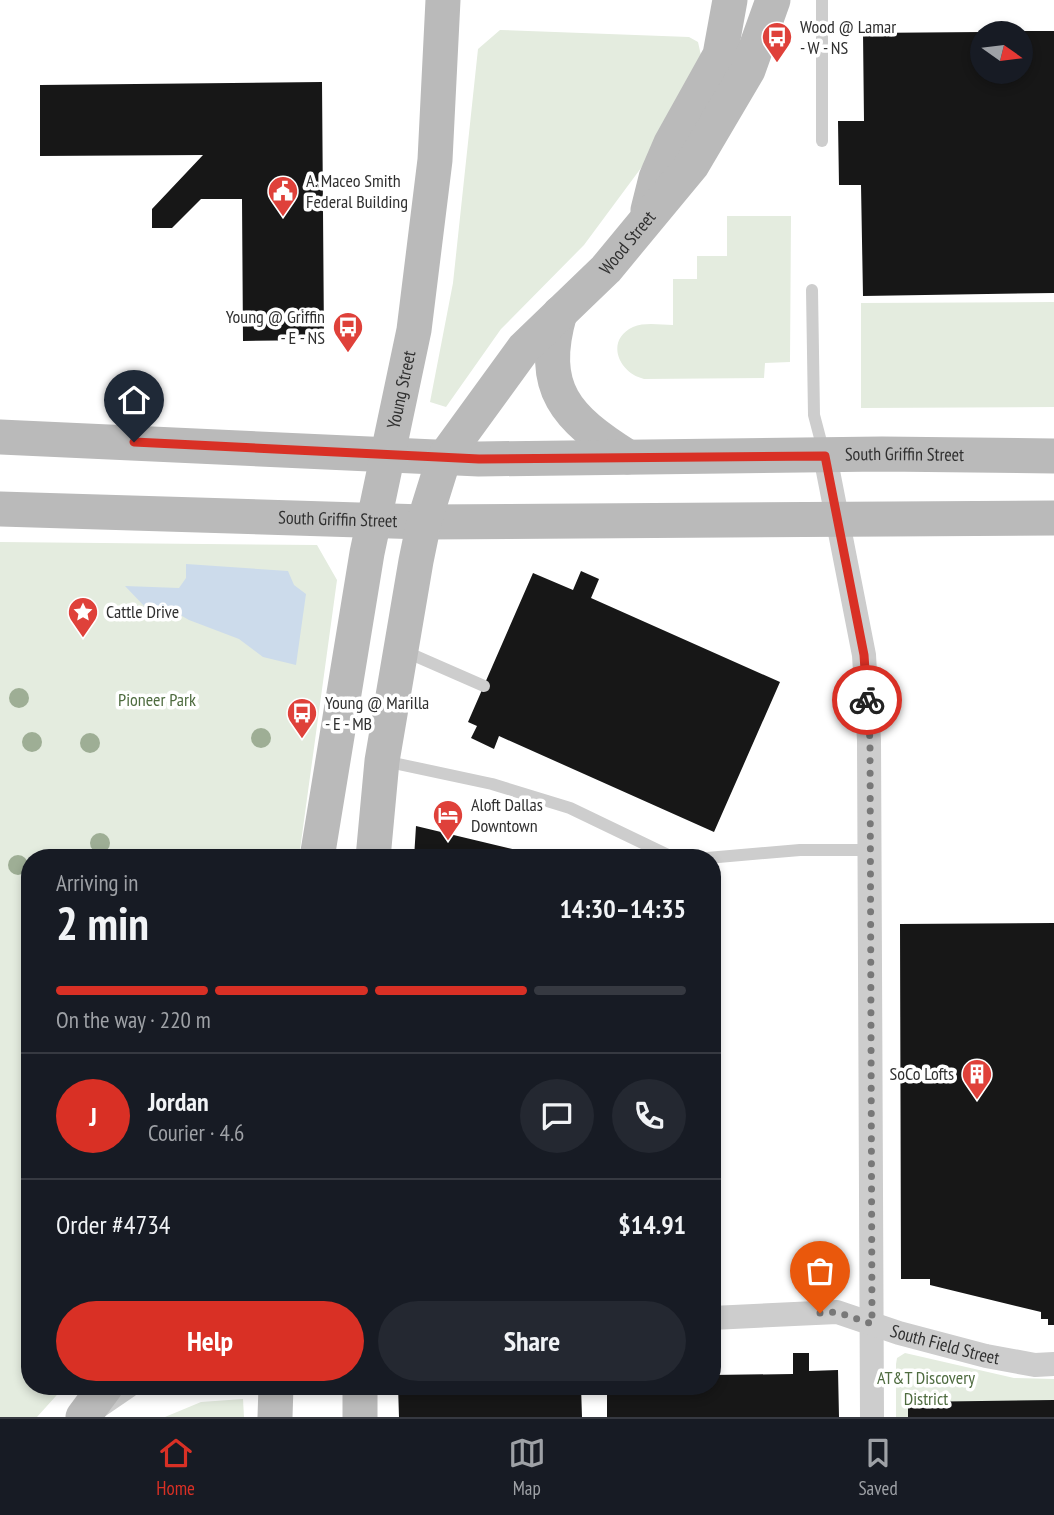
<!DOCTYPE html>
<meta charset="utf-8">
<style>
:root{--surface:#171b24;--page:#242831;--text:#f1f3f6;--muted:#9ea1a6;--line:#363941;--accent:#d93025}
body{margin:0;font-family:"PT Sans Narrow",sans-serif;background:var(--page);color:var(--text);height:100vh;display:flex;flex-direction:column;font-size:26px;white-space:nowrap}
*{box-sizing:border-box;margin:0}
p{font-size:23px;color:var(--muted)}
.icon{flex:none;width:38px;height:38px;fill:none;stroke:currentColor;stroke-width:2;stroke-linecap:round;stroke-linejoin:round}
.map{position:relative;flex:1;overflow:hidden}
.panel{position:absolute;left:21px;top:849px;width:700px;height:546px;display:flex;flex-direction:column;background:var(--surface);border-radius:28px;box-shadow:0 4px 10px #0003}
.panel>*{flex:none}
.needle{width:46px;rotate:104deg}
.controls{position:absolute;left:970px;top:21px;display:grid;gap:14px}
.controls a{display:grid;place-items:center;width:63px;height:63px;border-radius:50%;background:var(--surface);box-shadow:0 4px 10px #0003;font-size:35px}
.pin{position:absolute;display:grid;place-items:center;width:60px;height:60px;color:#fff;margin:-72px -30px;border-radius:50% 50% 50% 0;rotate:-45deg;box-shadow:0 0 7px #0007}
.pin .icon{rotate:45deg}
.courier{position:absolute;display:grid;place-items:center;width:70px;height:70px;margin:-35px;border:5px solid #d93025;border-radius:50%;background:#fff;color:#222;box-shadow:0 2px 9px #0007}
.summary em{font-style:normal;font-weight:700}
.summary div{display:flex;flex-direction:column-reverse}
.summary{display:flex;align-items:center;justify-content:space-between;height:119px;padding:0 35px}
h1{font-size:46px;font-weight:700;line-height:52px}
.bar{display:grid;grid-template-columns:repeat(4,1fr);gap:10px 7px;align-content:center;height:84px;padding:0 35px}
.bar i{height:9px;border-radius:5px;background:var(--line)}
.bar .selected{background:var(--accent)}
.bar p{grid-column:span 4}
.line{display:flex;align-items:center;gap:18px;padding:0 35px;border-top:2px solid var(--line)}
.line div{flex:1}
.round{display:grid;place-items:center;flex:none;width:74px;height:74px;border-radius:37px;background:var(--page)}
.action{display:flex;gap:14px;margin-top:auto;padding:14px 35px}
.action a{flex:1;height:80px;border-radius:42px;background:var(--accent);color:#fff;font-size:28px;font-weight:700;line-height:80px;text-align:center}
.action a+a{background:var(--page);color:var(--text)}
.dock{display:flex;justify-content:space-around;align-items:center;height:98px;border-top:2px solid var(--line);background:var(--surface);font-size:19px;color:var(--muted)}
.dock a{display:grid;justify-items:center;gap:4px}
.dock .selected{color:var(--accent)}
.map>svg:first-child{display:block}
</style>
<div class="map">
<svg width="1054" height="1417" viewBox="0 0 1054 1417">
<rect width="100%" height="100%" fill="#fff"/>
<!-- green -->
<g fill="#e4ecdf">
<polygon points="500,30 689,37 698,42 702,60 644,164 584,245 501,329 446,407 430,402 453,283 478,49"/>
<path d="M727,216H791L790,362L765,363L764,378L644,379C618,373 605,340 633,327C645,322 661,325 673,325V279H697V256H727Z"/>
<polygon points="1054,302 1054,407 861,408 861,303"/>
<polygon points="0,542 317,545 337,580 299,857 30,858 30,1386 65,1386 37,1417 0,1417"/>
<polygon points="905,1353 1014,1378 1054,1379 1054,1417 896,1417 896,1364 897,1358"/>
<polygon points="243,1399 244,1417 165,1417 201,1402"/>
</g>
<!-- water -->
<polygon fill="#ccdbeb" points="186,564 288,571 294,585 306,594 296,665 263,657 239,639 189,620 168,608 146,608 125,586 179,588 186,578"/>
<!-- building -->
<g fill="#171717">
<polygon points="1020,31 1054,31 1054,293 863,296 861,185 839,185 838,121 864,121 863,33 982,32 982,72 1020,72"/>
<polygon points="322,82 324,340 243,341 242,199 201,199 172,228 152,228 152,209 203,155 40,156 40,85"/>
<polygon points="581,571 599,579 591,598 780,682 714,832 499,736 494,749 471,738 477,726 468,722 533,573 573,590"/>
<polygon points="416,826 542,856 542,858 414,858"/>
<polygon points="1054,923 1054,1325 1048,1325 1048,1319 1041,1319 1041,1312 930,1285 930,1279 901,1279 900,924"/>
<polygon points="793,1353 809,1353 809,1371 838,1370 839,1417 607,1417 607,1386 712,1386 712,1375 793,1374"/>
<polygon points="398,1386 581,1386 582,1417 399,1417"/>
<polygon points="1054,1400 1054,1417 908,1417 908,1402"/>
</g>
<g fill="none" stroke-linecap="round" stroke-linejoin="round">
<!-- lane -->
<g stroke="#cdcdcd" stroke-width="12">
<polyline points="822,0 822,141"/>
<polyline points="812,290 814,415 824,453"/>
<polyline points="404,651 484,686"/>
<polyline points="384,761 492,784 570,808 674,858"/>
<polyline points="707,858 800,850 869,850"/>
</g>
<!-- street -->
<g stroke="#cdcdcd" stroke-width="24">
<polyline points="825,456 864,655 869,740 872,1417"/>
<path id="s1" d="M712,1318L837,1312L899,1333L986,1356L1035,1365L1054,1364"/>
<polyline points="96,1408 128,1386"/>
</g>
<!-- secondary -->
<g stroke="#bababa" stroke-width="35">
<polyline points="648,210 656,178 671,143 720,55 730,0"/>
<path d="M560,313C538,389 566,418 628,457"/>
<path id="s2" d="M0,437L479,459L882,454L1054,456"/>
<path id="s3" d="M0,509L424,522L1054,518"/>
<path id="s4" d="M317,858L367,553L414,330L435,160L443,0"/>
<path id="s5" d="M373,858L382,761L416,561L424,522L444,458L524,348L606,269L692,165L748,70L773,0"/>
<polyline points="360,1386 360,1417"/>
<polyline points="83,1417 106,1386"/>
<polyline points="275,1417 276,1386"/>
</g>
</g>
<!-- trees -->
<g fill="#9eae95">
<circle cx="19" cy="698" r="10"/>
<circle cx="261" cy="738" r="10"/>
<circle cx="32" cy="742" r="10"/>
<circle cx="90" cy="743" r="10"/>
<circle cx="100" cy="843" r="10"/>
<circle cx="18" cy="865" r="10"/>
</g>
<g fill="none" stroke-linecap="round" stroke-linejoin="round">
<!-- done -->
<polyline stroke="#787878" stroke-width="7" stroke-dasharray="0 12.6" points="820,1313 837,1312 872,1324 870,740 867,700"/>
<!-- route -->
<polyline stroke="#d93025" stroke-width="9" points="134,442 479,459 825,456 864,655 867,700"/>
</g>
<!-- icons -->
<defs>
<g id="bus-pin" transform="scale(1.575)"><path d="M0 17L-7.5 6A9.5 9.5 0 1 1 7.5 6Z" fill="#df413a" stroke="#fff"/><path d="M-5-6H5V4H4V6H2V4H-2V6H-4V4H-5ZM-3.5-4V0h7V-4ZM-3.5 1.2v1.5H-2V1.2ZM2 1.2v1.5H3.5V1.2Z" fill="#fff"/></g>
<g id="civic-pin" transform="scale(1.575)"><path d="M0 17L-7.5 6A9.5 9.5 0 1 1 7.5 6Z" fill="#df413a" stroke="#fff"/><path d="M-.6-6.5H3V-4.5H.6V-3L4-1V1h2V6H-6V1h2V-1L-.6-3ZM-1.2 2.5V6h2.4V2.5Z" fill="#fff"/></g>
<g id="sight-pin" transform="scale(1.575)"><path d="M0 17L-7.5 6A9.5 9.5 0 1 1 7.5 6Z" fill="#df413a" stroke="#fff"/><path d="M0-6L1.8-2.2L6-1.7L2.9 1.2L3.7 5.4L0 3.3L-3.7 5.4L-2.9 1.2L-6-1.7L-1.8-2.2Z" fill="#fff"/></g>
<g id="hotel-pin" transform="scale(1.575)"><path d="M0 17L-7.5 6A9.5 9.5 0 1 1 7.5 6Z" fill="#df413a" stroke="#fff"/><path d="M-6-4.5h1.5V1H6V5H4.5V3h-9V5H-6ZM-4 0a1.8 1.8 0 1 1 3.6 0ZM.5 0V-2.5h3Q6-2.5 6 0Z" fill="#fff"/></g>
<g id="building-pin" transform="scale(1.575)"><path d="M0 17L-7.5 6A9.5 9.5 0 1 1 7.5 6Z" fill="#df413a" stroke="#fff"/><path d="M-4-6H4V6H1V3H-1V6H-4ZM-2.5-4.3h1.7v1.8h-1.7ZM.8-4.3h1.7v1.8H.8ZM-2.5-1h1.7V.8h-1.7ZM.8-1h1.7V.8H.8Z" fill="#fff"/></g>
</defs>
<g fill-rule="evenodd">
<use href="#bus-pin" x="777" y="37"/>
<use href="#civic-pin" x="283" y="191"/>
<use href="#bus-pin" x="348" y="327"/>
<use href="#sight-pin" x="83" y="612"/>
<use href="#bus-pin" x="302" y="713"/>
<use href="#hotel-pin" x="448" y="815"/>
<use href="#building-pin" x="977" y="1074"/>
</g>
<g text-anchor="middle" stroke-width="7" stroke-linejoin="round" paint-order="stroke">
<!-- poi labels -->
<g font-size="18" fill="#303030" stroke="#fff" text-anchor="start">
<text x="800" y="33">Wood @ Lamar<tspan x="800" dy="21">- W - NS</tspan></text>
<text x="306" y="187">A. Maceo Smith<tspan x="306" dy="21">Federal Building</tspan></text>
<text x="325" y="323" text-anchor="end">Young @ Griffin<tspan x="325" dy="21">- E - NS</tspan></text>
<text x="106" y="618">Cattle Drive</text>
<text x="325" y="709">Young @ Marilla<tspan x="325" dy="21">- E - MB</tspan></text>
<text x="471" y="811">Aloft Dallas<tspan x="471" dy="21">Downtown</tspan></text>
<text x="954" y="1080" text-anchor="end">SoCo Lofts</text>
</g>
<!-- street labels -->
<g font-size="18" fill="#303030" stroke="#fff">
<text dy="6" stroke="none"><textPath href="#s5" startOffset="691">Wood Street</textPath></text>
<text dy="6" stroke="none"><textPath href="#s4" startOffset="476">Young Street</textPath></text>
<text dy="6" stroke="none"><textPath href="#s2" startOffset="905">South Griffin Street</textPath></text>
<text dy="6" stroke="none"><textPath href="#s3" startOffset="338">South Griffin Street</textPath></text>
<text dy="6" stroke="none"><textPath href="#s1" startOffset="238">South Field Street</textPath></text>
</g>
<!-- park labels -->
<g font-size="18" fill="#4e6b3f" stroke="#fff">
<text x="157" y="706">Pioneer Park</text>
<text x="926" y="1384">AT&amp;T Discovery<tspan x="926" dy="21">District</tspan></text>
</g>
</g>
</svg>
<div class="controls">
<a><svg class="needle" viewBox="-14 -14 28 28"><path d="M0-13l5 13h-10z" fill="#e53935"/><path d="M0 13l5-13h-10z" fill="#9ea1a6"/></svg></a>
</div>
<div class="pin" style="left:820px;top:1313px;background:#ea580c"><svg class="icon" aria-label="bag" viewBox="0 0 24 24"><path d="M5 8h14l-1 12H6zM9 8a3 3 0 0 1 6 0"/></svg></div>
<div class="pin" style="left:134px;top:442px;background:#1f2937"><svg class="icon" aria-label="home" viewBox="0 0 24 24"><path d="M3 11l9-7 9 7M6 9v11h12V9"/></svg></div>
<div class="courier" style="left:867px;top:700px"><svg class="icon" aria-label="bike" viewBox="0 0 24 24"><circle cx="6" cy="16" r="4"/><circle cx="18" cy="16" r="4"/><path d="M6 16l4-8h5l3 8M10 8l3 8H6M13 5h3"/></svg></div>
<section class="panel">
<div class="summary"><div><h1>2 min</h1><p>Arriving in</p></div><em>14:30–14:35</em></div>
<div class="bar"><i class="selected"></i><i class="selected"></i><i class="selected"></i><i></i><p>On the way · 220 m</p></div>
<div class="line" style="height:126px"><b class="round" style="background:var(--accent);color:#fff">J</b><div><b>Jordan</b><p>Courier · 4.6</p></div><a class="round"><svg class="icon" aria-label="chat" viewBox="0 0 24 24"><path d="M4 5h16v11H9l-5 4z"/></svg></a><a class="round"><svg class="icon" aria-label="phone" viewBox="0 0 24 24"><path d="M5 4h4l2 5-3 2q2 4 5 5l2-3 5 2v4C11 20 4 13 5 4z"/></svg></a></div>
<div class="line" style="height:91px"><div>Order #4734</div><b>$14.91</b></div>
<div class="action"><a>Help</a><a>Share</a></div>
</section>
</div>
<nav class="dock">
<a class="selected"><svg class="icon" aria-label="home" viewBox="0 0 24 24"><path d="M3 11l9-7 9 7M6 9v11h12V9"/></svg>Home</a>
<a><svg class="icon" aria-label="map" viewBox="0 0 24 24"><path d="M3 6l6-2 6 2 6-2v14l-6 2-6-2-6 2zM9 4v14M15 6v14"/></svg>Map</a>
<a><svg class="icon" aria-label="saved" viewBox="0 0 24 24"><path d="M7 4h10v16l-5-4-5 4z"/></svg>Saved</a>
</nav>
